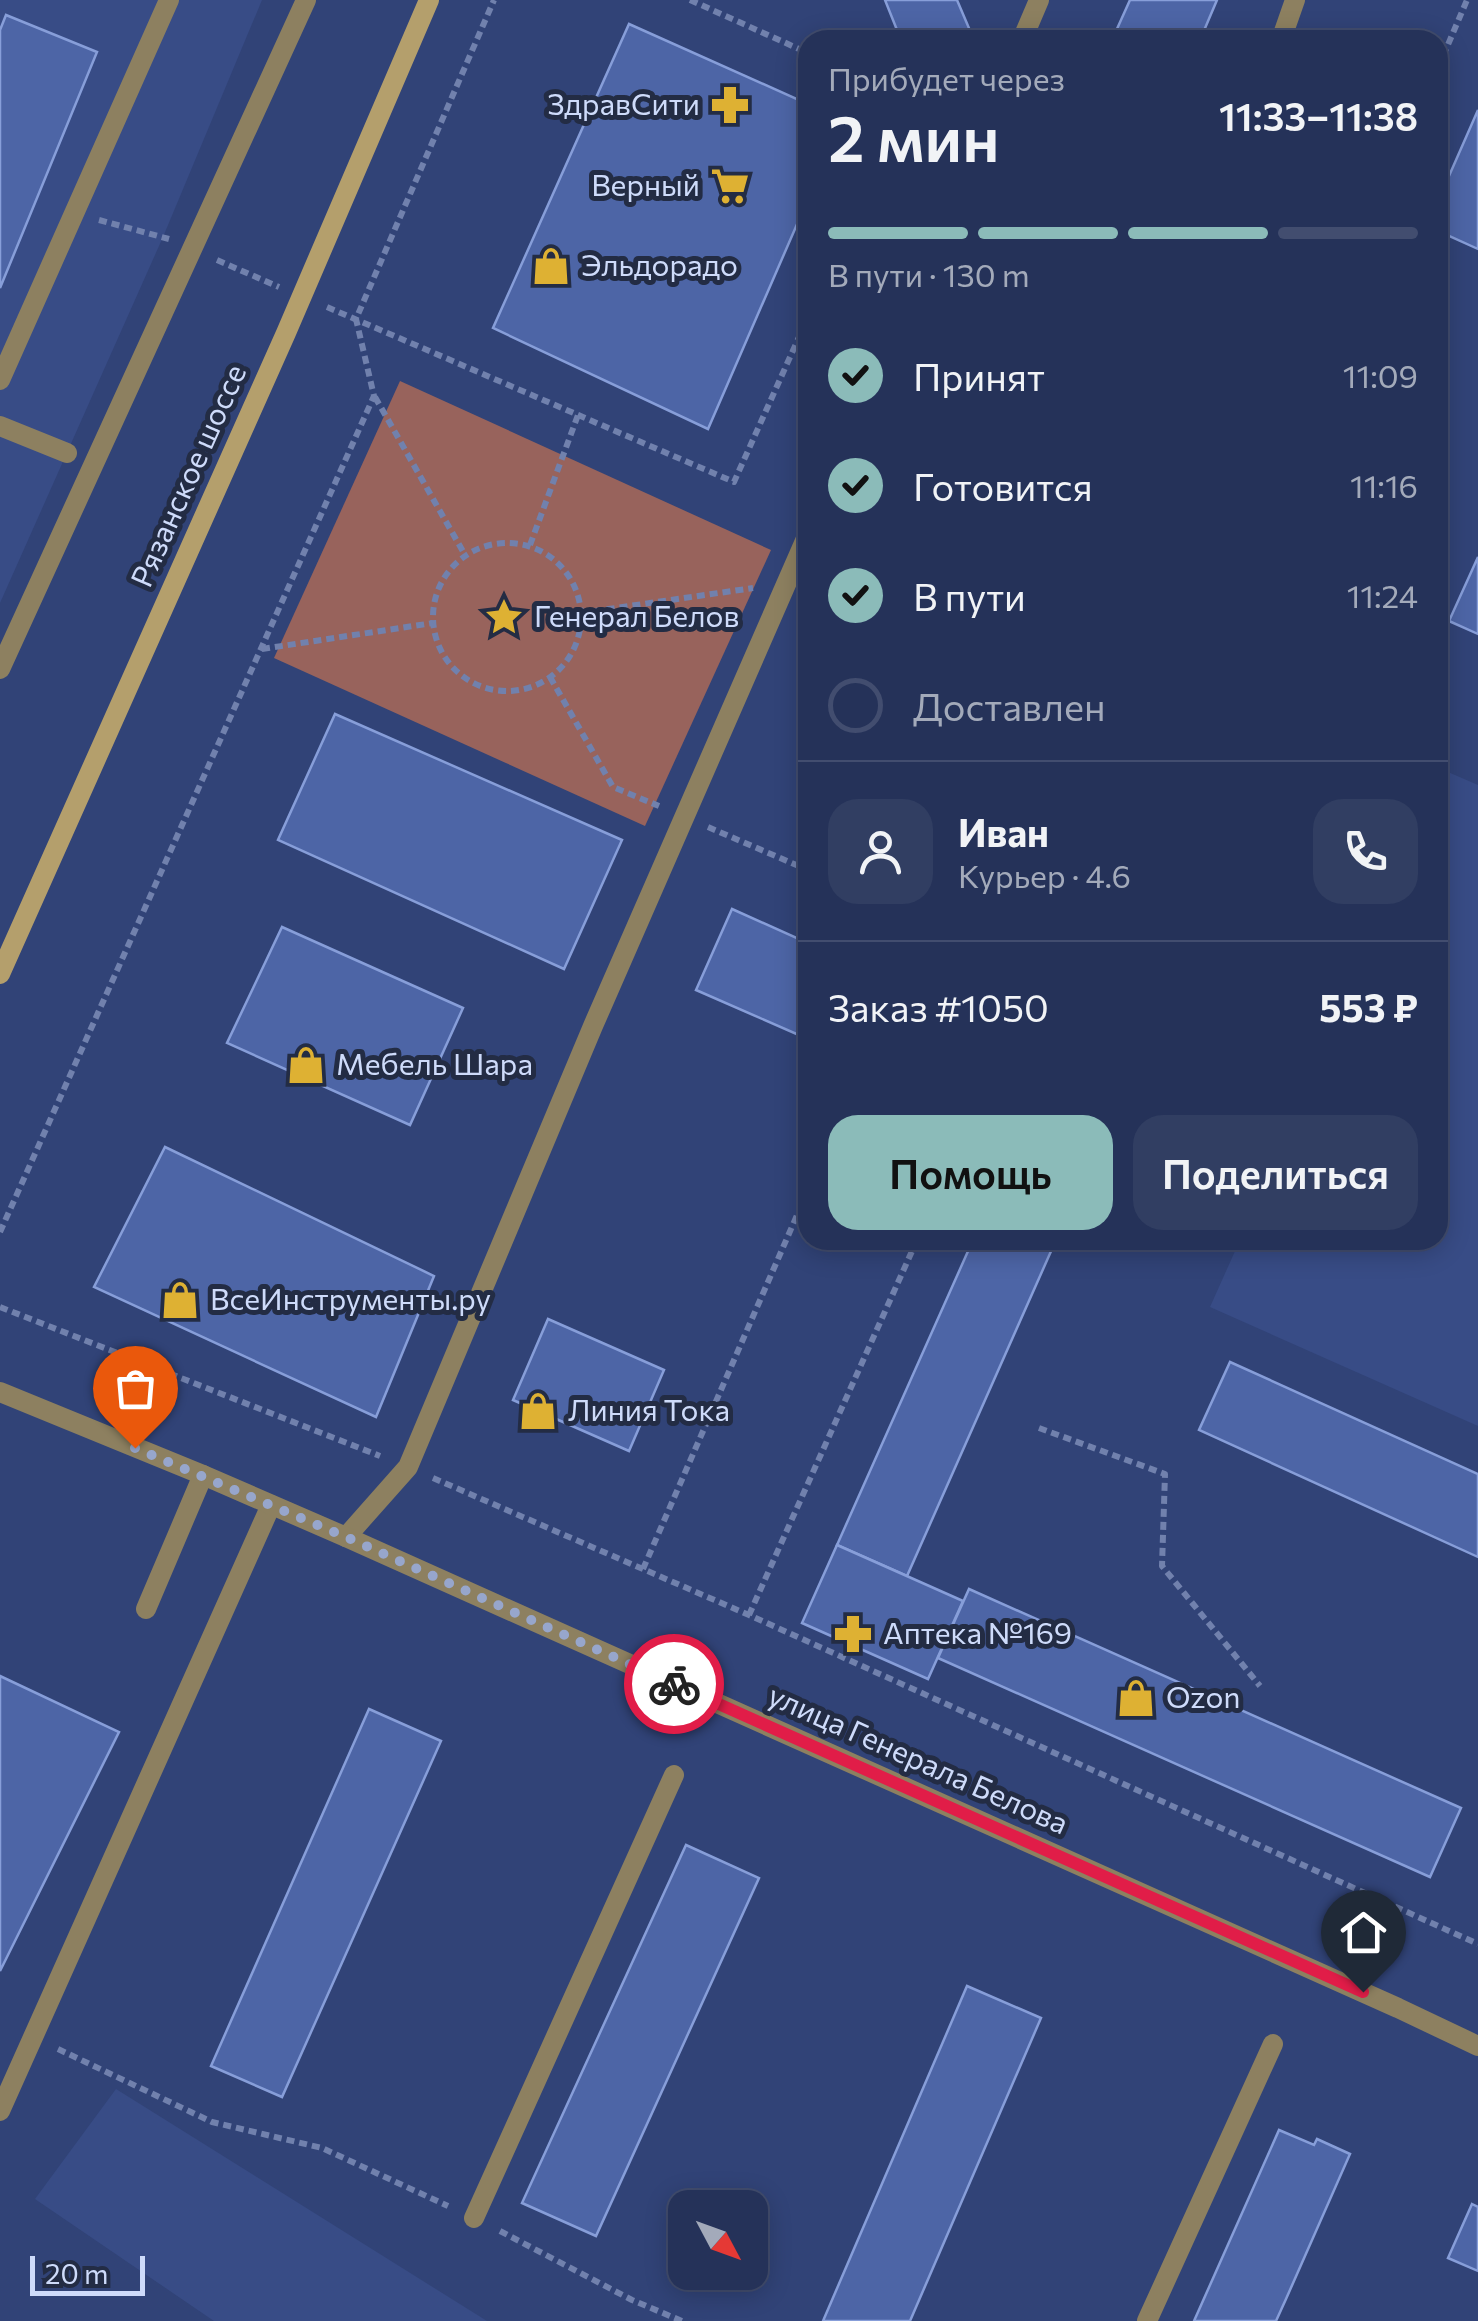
<!DOCTYPE html>
<html lang="ru">
<meta charset="utf-8">
<style>
:root{--surface:#253259;--page:#313e62;--text:#f1f3f6;--muted:#a3aaba;--line:#424d6f;--accent:#8bbbb9}
body{margin:0;font-family:Commissioner,sans-serif;background:var(--page);color:var(--text);height:100vh;display:flex;flex-direction:column;font-size:38px;white-space:nowrap}
*{box-sizing:border-box;margin:0}
p{font-size:32px;color:var(--muted)}
.icon{flex:none;width:55px;height:55px;fill:none;stroke:currentColor;stroke-width:2;stroke-linecap:round;stroke-linejoin:round}
.map{position:relative;flex:1;overflow:hidden}
.details{position:absolute;left:798px;top:30px;width:650px;height:1220px;display:flex;flex-direction:column;background:var(--surface);border-radius:30px;box-shadow:0 5px 25px #0003,0 0 0 2px var(--line)}
.details>*{flex:none}
.needle{width:65px;rotate:131deg}
.buttons{position:absolute;left:668px;top:2190px;display:grid;gap:20px}
.buttons a{display:grid;place-items:center;width:100px;height:100px;border-radius:20px;background:var(--surface);box-shadow:0 5px 25px #0003,0 0 0 2px var(--line);font-size:50px}
.scale{position:absolute;left:30px;bottom:25px;width:115px;box-sizing:border-box;padding-left:10px;border:5px solid #cedbfa;border-top:0;font-size:28px;line-height:35px;white-space:nowrap;color:#cedbfa;-webkit-text-stroke:8px #232c44;paint-order:stroke}
.pin{position:absolute;display:grid;place-items:center;width:85px;height:85px;color:#fff;margin:-102px -42px;border-radius:50% 50% 50% 0;rotate:-45deg;box-shadow:0 0 10px #0007}
.pin .icon{rotate:45deg}
.courier{position:absolute;display:grid;place-items:center;width:100px;height:100px;margin:-50px;border:8px solid #e11d48;border-radius:50%;background:#fff;color:#222;box-shadow:0 2px 12px #0007}
.summary em{font-style:normal;font-weight:600}
.summary div{display:flex;flex-direction:column-reverse}
.summary{display:flex;align-items:center;justify-content:space-between;height:170px;padding:0 30px}
h1{font-size:65px;font-weight:600;line-height:75px}
.bar{display:grid;grid-template-columns:repeat(4,1fr);gap:15px 10px;align-content:center;height:120px;padding:0 30px}
.bar i{height:12px;border-radius:8px;background:var(--line)}
.bar .active{background:var(--accent)}
.bar p{grid-column:span 4}
.line{display:flex;align-items:center;gap:25px;padding:0 30px;border-top:2px solid var(--line)}
.line div{flex:1}
.round{display:grid;place-items:center;flex:none;width:105px;height:105px;border-radius:30px;background:var(--page)}
ol{padding:0 30px;list-style:none}
li{display:flex;align-items:center;gap:30px;height:110px}
li p{margin-inline-start:auto}
li .icon{padding:10px;border-radius:50%;background:var(--accent);color:#111;stroke-width:4}
li:last-child{color:var(--muted)}
li i{width:55px;height:55px;border:5px solid var(--line);border-radius:50%}
.cta{display:flex;gap:20px;margin-top:auto;padding:20px 30px}
.cta a{flex:1;height:115px;border-radius:30px;background:var(--accent);color:#111;font-size:40px;font-weight:600;line-height:115px;text-align:center}
.cta a+a{background:var(--page);color:var(--text)}
.map>svg:first-child{display:block}
</style>
<div class="map">
<svg width="1478" height="2321" viewBox="0 0 1478 2321">
<rect width="100%" height="100%" fill="#314377"/>
<!-- built -->
<g fill="#384c86">
<polygon points="0,0 262,0 163,237 0,603"/>
<polygon points="1448,772 1478,785 1478,1426 1210,1307 1240,1240 1438,1240 1438,796"/>
<polygon points="116,2089 487,2321 214,2321 35,2199"/>
</g>
<!-- green -->
<polygon fill="#98635c" points="400,381 771,550 645,826 274,658"/>
<!-- building -->
<g fill="#4d65a6" stroke="#879ed9" stroke-width="2.5">
<polygon points="885,0 957,0 974,40 901,40"/>
<polygon points="1130,0 1217,0 1200,40 1112,40"/>
<polygon points="6,15 97,52 0,288 0,30"/>
<polygon points="629,24 808,104 808,199 708,429 493,328"/>
<polygon points="1478,110 1478,249 1438,231 1438,201"/>
<polygon points="1478,557 1478,634 1449,621"/>
<polygon points="335,714 622,840 564,969 278,840"/>
<polygon points="732,909 808,943 808,1039 696,990"/>
<polygon points="282,927 463,1008 410,1125 227,1043"/>
<polygon points="165,1147 434,1276 376,1417 94,1287"/>
<polygon points="973,1240 1056,1240 907,1576 837,1545"/>
<polygon points="548,1319 664,1370 629,1451 513,1400"/>
<polygon points="1230,1362 1478,1474 1478,1557 1199,1430"/>
<polygon points="837,1545 963,1601 928,1679 802,1623"/>
<polygon points="969,1589 1461,1808 1430,1877 938,1658"/>
<polygon points="0,1676 119,1732 0,1971"/>
<polygon points="369,1709 441,1741 282,2097 211,2066"/>
<polygon points="686,1845 759,1878 596,2236 522,2203"/>
<polygon points="967,1986 1041,2018 910,2321 823,2321"/>
<polygon points="1279,2130 1314,2145 1317,2139 1350,2154 1286,2299 1276,2321 1194,2321"/>
<polygon points="1472,2204 1478,2207 1478,2271 1448,2258"/>
</g>
<g fill="none" stroke-linecap="round" stroke-linejoin="round">
<!-- path -->
<g stroke="#7181ad" stroke-width="6" stroke-dasharray="8 5" stroke-linecap="butt">
<polyline points="690,0 808,53"/>
<polyline points="1438,68 1467,0"/>
<polyline points="99,220 169,239"/>
<polyline points="217,260 279,287"/>
<polyline points="327,307 734,482 808,317"/>
<polyline points="375,397 465,555"/>
<circle cx="507" cy="617" r="74"/>
<polyline points="530,545 578,415"/>
<polyline points="581,613 753,588"/>
<polyline points="262,649 433,623"/>
<polyline points="550,677 613,787 659,806"/>
<polyline points="708,827 808,870"/>
<polyline points="0,1232 374,396 356,319 494,0"/>
<polyline points="0,1307 380,1456"/>
<polyline points="1039,1428 1165,1474 1162,1566 1260,1686"/>
<polyline points="433,1478 749,1615 1478,1944"/>
<polyline points="643,1569 808,1190"/>
<polyline points="749,1615 917,1240"/>
<polyline points="58,2049 212,2122 322,2148 448,2206"/>
<polyline points="500,2231 632,2300 682,2321"/>
</g>
<!-- service -->
<g stroke="#8d8060" stroke-width="20">
<polyline points="1022,40 1039,0"/>
<polyline points="1281,40 1295,0"/>
<polyline points="0,380 169,0"/>
<polyline points="0,426 67,453"/>
<polyline points="0,669 306,0"/>
<polyline points="346,1537 408,1467 593,1026 808,534"/>
<polyline points="146,1609 203,1475"/>
<polyline points="0,2111 271,1505"/>
<polyline points="474,2218 674,1775"/>
<polyline points="1147,2321 1273,2044"/>
</g>
<!-- minor -->
<polyline stroke="#8d8060" stroke-width="20" points="0,1392 203,1475 346,1537 1398,2008 1478,2046"/>
<!-- secondary -->
<polyline stroke="#b49f6c" stroke-width="20" points="0,974 286,333 429,0"/>
</g>
<g fill="none" stroke-linecap="round" stroke-linejoin="round">
<!-- done -->
<polyline stroke="#97a6cc" stroke-width="10" stroke-dasharray="0 18" points="135,1448 346,1537 674,1684"/>
<!-- route -->
<polyline stroke="#e11d48" stroke-width="12" points="674,1684 1363,1992"/>
</g>
<!-- icons -->
<defs>
<g id="pharmacy-bare" transform="scale(3)"><path d="M-2-6h4v4h4v4h-4v4h-4v-4h-4v-4h4Z" fill="#deb133" stroke="#232c44" stroke-width="2.5" paint-order="stroke"/></g>
<g id="supermarket-bare" transform="scale(3)"><path d="M-6-5.5h2.5l.6 2H6L4.5 2H-2.5L-4.4-4H-6ZM-1.5 3.2a1.3 1.3 0 1 0 .1 0ZM3 3.2a1.3 1.3 0 1 0 .1 0Z" fill="#deb133" stroke="#232c44" stroke-width="2.5" paint-order="stroke"/></g>
<g id="shop-bare" transform="scale(3)"><path d="M-5-2.5h2.3a2.7 3.5 0 0 1 5.4 0H5L5.5 6h-11ZM-1.5-2.5h3a1.5 2.3 0 0 0-3 0Z" fill="#deb133" stroke="#232c44" stroke-width="2.5" paint-order="stroke"/></g>
<g id="sight-bare" transform="scale(3)"><path d="M0-6L1.8-2.2L6-1.7L2.9 1.2L3.7 5.4L0 3.3L-3.7 5.4L-2.9 1.2L-6-1.7L-1.8-2.2Z" fill="#deb133" stroke="#232c44" stroke-width="2.5" paint-order="stroke"/></g>
</defs>
<g fill-rule="evenodd">
<use href="#pharmacy-bare" x="730" y="105"/>
<use href="#supermarket-bare" x="730" y="186"/>
<use href="#shop-bare" x="551" y="266"/>
<use href="#sight-bare" x="504" y="617"/>
<use href="#shop-bare" x="306" y="1065"/>
<use href="#shop-bare" x="180" y="1300"/>
<use href="#shop-bare" x="538" y="1411"/>
<use href="#pharmacy-bare" x="853" y="1634"/>
<use href="#shop-bare" x="1136" y="1698"/>
</g>
<g text-anchor="middle" stroke-width="10" stroke-linejoin="round" paint-order="stroke">
<!-- poi labels -->
<g font-size="30" fill="#cedbfa" stroke="#232c44" text-anchor="start">
<text x="700" y="115" text-anchor="end">ЗдравСити</text>
<text x="700" y="196" text-anchor="end">Верный</text>
<text x="581" y="276">Эльдорадо</text>
<text x="534" y="627">Генерал Белов</text>
<text x="336" y="1075">Мебель Шара</text>
<text x="210" y="1310">ВсеИнструменты.ру</text>
<text x="568" y="1421">Линия Тока</text>
<text x="883" y="1644">Аптека №169</text>
<text x="1166" y="1708">Ozon</text>
</g>
<!-- street labels -->
<g font-size="30" fill="#cedbfa" stroke="#232c44">
<text transform="translate(189 476) rotate(-66)" y="10">Рязанское шоссе</text>
<text transform="translate(918 1760) rotate(24)" y="10">улица Генерала Белова</text>
</g>
</g>
</svg>
<div class="buttons">
<a><svg class="needle" viewBox="-14 -14 28 28"><path d="M0-13l5 13h-10z" fill="#e53935"/><path d="M0 13l5-13h-10z" fill="#a3aaba"/></svg></a>
</div>
<div class="scale">20 m</div>
<div class="pin" style="left:135px;top:1448px;background:#ea580c"><svg class="icon" aria-label="bag" viewBox="0 0 24 24"><path d="M5 8h14l-1 12H6zM9 8a3 3 0 0 1 6 0"/></svg></div>
<div class="pin" style="left:1363px;top:1992px;background:#1f2937"><svg class="icon" aria-label="home" viewBox="0 0 24 24"><path d="M3 11l9-7 9 7M6 9v11h12V9"/></svg></div>
<div class="courier" style="left:674px;top:1684px"><svg class="icon" aria-label="bike" viewBox="0 0 24 24"><circle cx="6" cy="16" r="4"/><circle cx="18" cy="16" r="4"/><path d="M6 16l4-8h5l3 8M10 8l3 8H6M13 5h3"/></svg></div>
<section class="details">
<div class="summary"><div><h1>2 мин</h1><p>Прибудет через</p></div><em>11:33–11:38</em></div>
<div class="bar"><i class="active"></i><i class="active"></i><i class="active"></i><i></i><p>В пути · 130 m</p></div>
<ol>
<li><svg class="icon" aria-label="check" viewBox="0 0 24 24"><path d="M5 12l5 5 9-10"/></svg>Принят<p>11:09</p></li>
<li><svg class="icon" aria-label="check" viewBox="0 0 24 24"><path d="M5 12l5 5 9-10"/></svg>Готовится<p>11:16</p></li>
<li><svg class="icon" aria-label="check" viewBox="0 0 24 24"><path d="M5 12l5 5 9-10"/></svg>В пути<p>11:24</p></li>
<li><i></i>Доставлен</li>
</ol>
<div class="line" style="height:180px"><a class="round"><svg class="icon" aria-label="person" viewBox="0 0 24 24"><circle cx="12" cy="8" r="4"/><path d="M4 21q1-7 8-7t8 7"/></svg></a><div><b>Иван</b><p>Курьер · 4.6</p></div><a class="round"><svg class="icon" aria-label="phone" viewBox="0 0 24 24"><path d="M5 4h4l2 5-3 2q2 4 5 5l2-3 5 2v4C11 20 4 13 5 4z"/></svg></a></div>
<div class="line" style="height:130px"><div>Заказ #1050</div><b>553 ₽</b></div>
<div class="cta"><a>Помощь</a><a>Поделиться</a></div>
</section>
</div>
